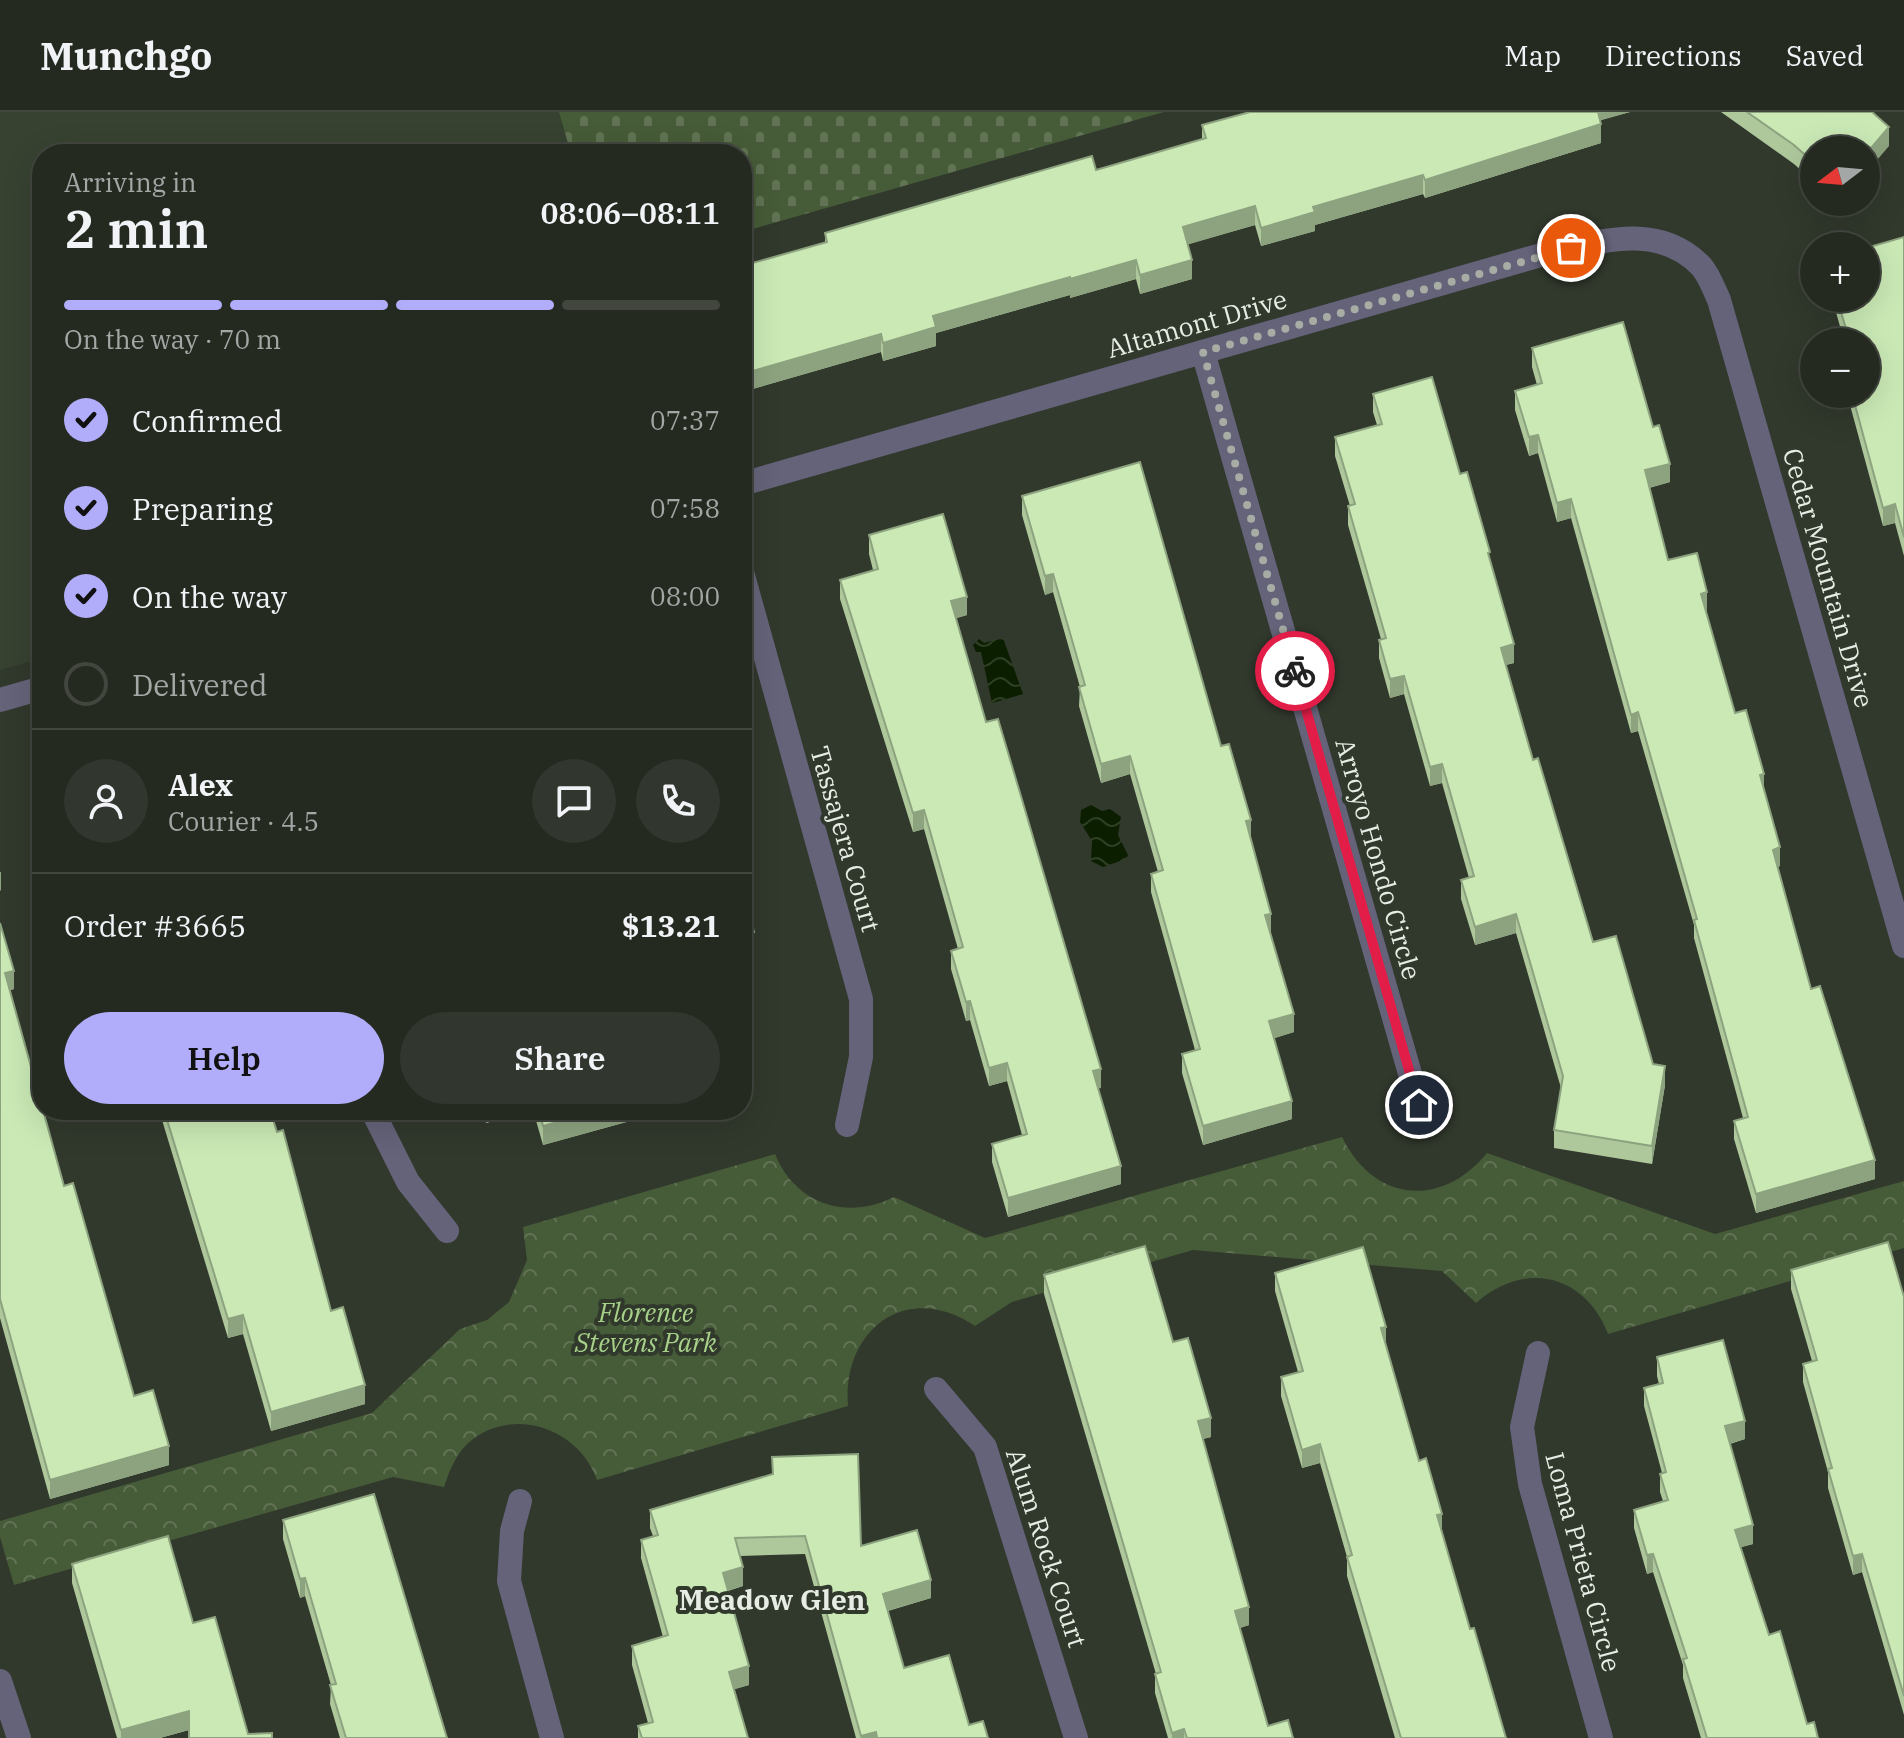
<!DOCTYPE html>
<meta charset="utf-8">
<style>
:root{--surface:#252a21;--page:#31362e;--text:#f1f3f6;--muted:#a3a7a5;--line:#42463f;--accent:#b1adfa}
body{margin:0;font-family:"IBM Plex Serif",serif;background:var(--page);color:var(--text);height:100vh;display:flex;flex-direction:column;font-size:30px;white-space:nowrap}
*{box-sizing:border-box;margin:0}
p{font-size:26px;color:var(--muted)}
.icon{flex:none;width:44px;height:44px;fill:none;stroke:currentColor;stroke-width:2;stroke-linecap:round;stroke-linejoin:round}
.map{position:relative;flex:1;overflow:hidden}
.side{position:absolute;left:32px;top:32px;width:720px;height:976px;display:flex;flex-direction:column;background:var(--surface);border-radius:32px;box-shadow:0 8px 32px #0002,0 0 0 2px var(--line)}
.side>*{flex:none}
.needle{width:52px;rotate:254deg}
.controls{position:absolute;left:1800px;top:24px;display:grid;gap:16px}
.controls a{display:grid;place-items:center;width:80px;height:80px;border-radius:50%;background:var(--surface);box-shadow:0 8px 32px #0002,0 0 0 2px var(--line);font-size:40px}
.pin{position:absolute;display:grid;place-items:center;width:68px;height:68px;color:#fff;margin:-34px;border:4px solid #fff;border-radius:50%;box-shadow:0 2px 8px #0007}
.courier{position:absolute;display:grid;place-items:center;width:80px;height:80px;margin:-40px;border:6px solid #e11d48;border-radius:50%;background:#fff;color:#222;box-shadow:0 2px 10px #0007}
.overview em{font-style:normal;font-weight:600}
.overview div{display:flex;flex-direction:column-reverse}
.overview{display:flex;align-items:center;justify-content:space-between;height:136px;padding:0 32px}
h1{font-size:52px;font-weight:600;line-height:60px}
.bar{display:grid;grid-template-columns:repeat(4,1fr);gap:12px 8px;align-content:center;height:96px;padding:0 32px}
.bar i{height:10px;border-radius:6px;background:var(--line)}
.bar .active{background:var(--accent)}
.bar p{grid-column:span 4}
.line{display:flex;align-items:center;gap:20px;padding:0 32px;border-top:2px solid var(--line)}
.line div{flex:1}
.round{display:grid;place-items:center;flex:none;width:84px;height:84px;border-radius:42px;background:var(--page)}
ol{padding:0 32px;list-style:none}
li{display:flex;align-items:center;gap:24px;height:88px}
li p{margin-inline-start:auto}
li .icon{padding:8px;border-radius:50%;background:var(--accent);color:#111;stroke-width:4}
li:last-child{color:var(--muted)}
li i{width:44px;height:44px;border:4px solid var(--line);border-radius:50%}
.action{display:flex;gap:16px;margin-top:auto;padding:16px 32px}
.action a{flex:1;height:92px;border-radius:48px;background:var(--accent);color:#111;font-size:32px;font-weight:600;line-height:92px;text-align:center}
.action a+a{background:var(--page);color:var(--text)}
header{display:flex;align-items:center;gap:48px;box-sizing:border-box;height:112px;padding:0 40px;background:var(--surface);border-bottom:2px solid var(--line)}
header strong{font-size:38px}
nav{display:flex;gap:44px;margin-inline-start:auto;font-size:28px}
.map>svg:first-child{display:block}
</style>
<header>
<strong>Munchgo</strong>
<nav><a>Map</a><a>Directions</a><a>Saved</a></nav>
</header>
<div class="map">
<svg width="1904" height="1626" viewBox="0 0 1904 1626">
<defs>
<pattern id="cemetery-stones" width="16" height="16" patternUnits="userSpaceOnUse" patternTransform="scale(2)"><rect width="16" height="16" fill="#465b37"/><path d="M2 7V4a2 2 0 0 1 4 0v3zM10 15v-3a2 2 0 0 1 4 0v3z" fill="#617354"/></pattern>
<pattern id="park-crowns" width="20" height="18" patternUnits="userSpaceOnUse" patternTransform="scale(2)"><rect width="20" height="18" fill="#465b37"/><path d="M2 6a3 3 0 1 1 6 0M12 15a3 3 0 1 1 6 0" fill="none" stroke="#617354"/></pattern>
<pattern id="water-waves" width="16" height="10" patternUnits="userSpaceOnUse" patternTransform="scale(2)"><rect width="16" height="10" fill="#0c1e00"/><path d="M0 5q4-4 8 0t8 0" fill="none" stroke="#2f3f25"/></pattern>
</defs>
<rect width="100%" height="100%" fill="#31382c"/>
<!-- built -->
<polygon fill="#374231" points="0,0 559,0 571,42 42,42 42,546 0,558"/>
<!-- cemetery -->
<polygon fill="url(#cemetery-stones)" points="559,0 1164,0 742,120 742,42 571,42"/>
<!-- park -->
<path fill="url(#park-crowns)" d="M1342,1025C1374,1090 1441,1097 1487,1041L1715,1122L1904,1069V1136L1608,1222C1585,1162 1524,1148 1476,1191L1442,1159L1193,1138L1012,1190L975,1214C907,1168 842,1217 848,1294L597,1368C580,1319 518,1294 473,1327C457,1339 450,1357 444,1375L393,1365L14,1473L0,1425V1409L372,1301L460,1217L487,1208L509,1190L527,1148L523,1115L775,1042C795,1092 847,1109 894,1085L985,1126Z"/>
<!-- water -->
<g fill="url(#water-waves)">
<polygon points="1003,526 1023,582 992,591 981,540 976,540 973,533 979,527 984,531"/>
<polygon points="1091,693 1102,699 1110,697 1121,705 1118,723 1128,743 1126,747 1103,755 1091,749 1092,729 1080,710 1081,698"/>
</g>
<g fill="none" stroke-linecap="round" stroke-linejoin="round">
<!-- street -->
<g stroke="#646379" stroke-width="24">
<polyline points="1203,240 1419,993"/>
<path d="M742,372L1541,143C1596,131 1656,108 1701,154C1709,163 1714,177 1719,188L1904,834"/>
<polyline points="742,460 861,887 861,945 847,1013"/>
<polyline points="0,588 42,576"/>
<polyline points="372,998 408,1070 447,1119"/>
<polyline points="1538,1241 1522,1315 1530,1372 1601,1626"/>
<polyline points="936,1277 985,1335 1076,1626"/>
<polyline points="520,1389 512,1419 509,1469 552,1626"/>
<polyline points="0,1569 19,1626"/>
</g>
</g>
<!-- wall -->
<g fill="#aec89c">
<polygon points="1250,0 1630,0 1600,8 1601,31 1425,86 1423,82 1315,113 1315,119 1261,134 1255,113 1188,132 1192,167 1140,182 1136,167 1070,186 1070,183 936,221 936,234 883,249 881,240 742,280 742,154 825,131 825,121 1096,58 1202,27 1202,13"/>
<polygon points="1721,0 1872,0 1889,34 1814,38 1814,70 1794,52"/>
<polygon points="1904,125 1904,444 1895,411 1883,414 1847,282 1866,282 1866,230 1835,230 1835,220 1841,218 1832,186 1866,186"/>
<polygon points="1532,236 1670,370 1649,376 1668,448 1707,499 1706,499 1735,601 1764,677 1780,754 1778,755 1811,877 1875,1067 1756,1101 1734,1027 1734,1009 1743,1006 1694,826 1694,813 1638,619 1631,621 1571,406 1557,410 1538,341 1529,344 1515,298 1515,279 1537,273 1532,255"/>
<polygon points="1373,282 1460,362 1490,450 1514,551 1506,553 1533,648 1593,830 1653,952 1665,973 1652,1052 1554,1036 1554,1018 1561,976 1516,821 1475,833 1461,787 1461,768 1469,766 1442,671 1430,674 1404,582 1390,586 1379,546 1379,528 1381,527 1348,413 1348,394 1350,394 1335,344 1335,325 1377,313 1373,300"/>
<polygon points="1022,384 1221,634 1251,726 1270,820 1294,920 1274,926 1292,1007 1203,1033 1182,961 1182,942 1195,938 1151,780 1151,762 1158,760 1130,662 1101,671 1079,594 1080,575 1053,480 1045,483 1022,403"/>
<polygon points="869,423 967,503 956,506 986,610 1101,976 1098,976 1121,1072 1008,1105 992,1050 992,1032 1022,1023 1007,969 989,974 970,908 966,909 951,857 951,839 958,837 924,717 913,720 840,487 840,468 873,458 869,442"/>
<polygon points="0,811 14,877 10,878 64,1074 134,1284 169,1353 50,1387 0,1206"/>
<polygon points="159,998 270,998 331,1199 365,1292 271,1319 243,1222 228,1226"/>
<polygon points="483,998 533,998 486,1011"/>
<polygon points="533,998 670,998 543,1033"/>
<polygon points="1791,1158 1904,1185 1904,1603 1862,1460 1853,1463 1828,1376 1828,1360 1803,1270 1803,1252 1812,1249 1791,1177"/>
<polygon points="1275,1161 1386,1233 1419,1349 1442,1420 1470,1517 1506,1626 1395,1626 1347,1464 1347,1445 1320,1351 1302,1356 1281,1284 1281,1265 1298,1260 1275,1179"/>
<polygon points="1044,1163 1173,1230 1211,1325 1203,1327 1249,1513 1240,1516 1268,1614 1293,1626 1168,1626 1155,1581 1155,1562 1156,1562 1044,1182"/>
<polygon points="1657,1245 1745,1327 1730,1332 1753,1432 1741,1435 1769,1523 1807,1612 1818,1626 1701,1626 1683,1566 1683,1553 1653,1460 1647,1462 1634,1416 1634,1398 1663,1389 1660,1380 1660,1362 1662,1361 1644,1294 1644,1276 1659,1272 1657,1264"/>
<polygon points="650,1398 861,1434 931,1486 888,1499 904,1556 969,1613 988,1626 856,1626 805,1442 740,1444 743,1474 728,1479 749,1573 734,1577 748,1626 638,1626 638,1614 648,1611 632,1553 632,1534 663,1525 641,1446 641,1428 653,1424 650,1416"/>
<polygon points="283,1408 447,1626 340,1626 330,1592 331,1573 305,1484 300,1486 283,1427"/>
<polygon points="72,1452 193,1511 248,1622 272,1626 189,1618 160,1626 117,1626 72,1471"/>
</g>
<!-- shaded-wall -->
<g fill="#8da37f">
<polygon points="1595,0 1630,0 1595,10"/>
<polygon points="1601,12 1601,31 1425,86 1425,68"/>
<polygon points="1889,15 1889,34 1866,61 1866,42"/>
<polygon points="1423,63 1423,82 1315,113 1315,119 1261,134 1261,116 1313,95"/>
<polygon points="1255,94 1255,113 1183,134 1183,115"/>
<polygon points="1136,148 1136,167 1070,186 1070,167"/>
<polygon points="1192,148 1192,167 1140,182 1140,163"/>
<polygon points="1070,165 1070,183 936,221 936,234 883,249 883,231 933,204"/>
<polygon points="881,222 881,240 742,280 742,262"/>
<polygon points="1538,323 1538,341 1529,344 1529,325"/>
<polygon points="1670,352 1670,370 1645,377 1645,358"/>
<polygon points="1571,387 1571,406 1557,410 1557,391"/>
<polygon points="1895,392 1895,411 1883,414 1883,396"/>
<polygon points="1053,462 1053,480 1045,483 1045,464"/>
<polygon points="1707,480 1707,499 1701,500 1701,482"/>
<polygon points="967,485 967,503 951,508 951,489"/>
<polygon points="1514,532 1514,551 1501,554 1501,536"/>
<polygon points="1404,564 1404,582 1390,586 1390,567"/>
<polygon points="1638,600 1638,619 1631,621 1631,603"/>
<polygon points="1130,644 1130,662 1101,671 1101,652"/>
<polygon points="1442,652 1442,671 1430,674 1430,655"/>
<polygon points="1764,662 1764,680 1760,663"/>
<polygon points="924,698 924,717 913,720 913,701"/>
<polygon points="1251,708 1251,727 1246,709"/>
<polygon points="1780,735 1780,754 1773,756 1773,738"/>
<polygon points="0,760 1,760 1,778 0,779"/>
<polygon points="1271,802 1271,820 1265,822 1265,803"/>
<polygon points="1516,802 1516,821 1475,833 1475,815"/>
<polygon points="754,820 754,839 742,842 742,824"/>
<polygon points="14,859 14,877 5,880 5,861"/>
<polygon points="970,889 970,908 966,909 966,890"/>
<polygon points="1294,902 1294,920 1269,928 1269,909"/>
<polygon points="1007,951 1007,969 989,974 989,956"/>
<polygon points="1665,954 1665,973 1652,1052 1652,1034"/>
<polygon points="1101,957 1101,976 1093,978 1093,959"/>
<polygon points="1292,989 1292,1007 1203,1033 1203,1014"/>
<polygon points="486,998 533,998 486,1011"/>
<polygon points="601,998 670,998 543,1033 543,1014"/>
<polygon points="1875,1048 1875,1067 1756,1101 1756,1082"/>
<polygon points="1121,1054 1121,1072 1008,1105 1008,1086"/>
<polygon points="243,1203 243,1222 228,1226 228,1207"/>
<polygon points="1386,1215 1386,1233 1381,1216"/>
<polygon points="365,1273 365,1292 271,1319 271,1300"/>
<polygon points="1211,1306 1211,1325 1198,1328 1198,1309"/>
<polygon points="1745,1309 1745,1327 1725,1333 1725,1314"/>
<polygon points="1320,1332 1320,1351 1302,1356 1302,1338"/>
<polygon points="169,1334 169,1353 50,1387 50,1368"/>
<polygon points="1442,1402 1442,1420 1437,1403"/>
<polygon points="1753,1413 1753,1432 1735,1437 1735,1418"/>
<polygon points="1653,1442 1653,1460 1647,1462 1647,1443"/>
<polygon points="1862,1442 1862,1460 1853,1463 1853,1444"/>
<polygon points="743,1455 743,1474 723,1480 723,1461"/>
<polygon points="305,1466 305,1484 300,1486 300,1467"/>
<polygon points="931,1468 931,1486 883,1500 883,1482"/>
<polygon points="1249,1495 1249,1513 1235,1517 1235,1499"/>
<polygon points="749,1554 749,1573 729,1579 729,1560"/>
<polygon points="189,1599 189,1618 160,1626 121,1626 121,1618"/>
<polygon points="1184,1617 1184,1626 1172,1626 1172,1621"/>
<polygon points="876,1620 876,1626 861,1626 861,1624"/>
</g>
<!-- building -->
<g fill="#cae9b5" stroke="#8da37f" stroke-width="2">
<polygon points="1250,0 1598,0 1601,12 1425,68 1423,63 1313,95 1315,100 1261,116 1255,94 1183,115 1192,148 1140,163 1136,148 1070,167 1070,165 933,204 936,215 883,231 881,222 742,262 742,154 827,130 825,121 1092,44 1096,58 1206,26 1202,13"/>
<polygon points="1747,0 1872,0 1889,15 1866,42 1866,38 1814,38 1814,51 1794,33"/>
<polygon points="1904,125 1904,425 1895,392 1883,396 1852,282 1866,282 1866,230 1838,230 1835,220 1846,217 1837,186 1866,186 1866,136"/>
<polygon points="1623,210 1653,315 1659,313 1670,352 1645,358 1668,448 1697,441 1707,480 1701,482 1735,601 1746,598 1764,662 1760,663 1780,735 1773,738 1811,877 1820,874 1875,1048 1756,1082 1734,1009 1748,1005 1694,808 1697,807 1638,600 1631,603 1571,387 1557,391 1538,323 1529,325 1515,279 1542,271 1532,236"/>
<polygon points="1432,265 1460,362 1467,360 1490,440 1488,441 1514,532 1501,536 1533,648 1538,646 1593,830 1616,824 1653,952 1665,954 1652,1034 1554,1018 1563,964 1516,802 1475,815 1461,768 1474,764 1442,652 1430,655 1404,564 1390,567 1379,528 1386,526 1348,394 1355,392 1335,325 1382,312 1373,282"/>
<polygon points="1140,350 1221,634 1229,632 1251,708 1246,709 1271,802 1265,803 1294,902 1269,909 1292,989 1203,1014 1182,942 1200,937 1151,762 1163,758 1130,644 1101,652 1079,575 1085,573 1053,462 1045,464 1022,384"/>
<polygon points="943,402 967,485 951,489 986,610 998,607 1023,691 1101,957 1093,959 1121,1054 1008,1086 992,1032 1027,1022 1007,951 989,956 970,889 966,890 951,839 963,835 924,698 913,701 840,468 878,457 869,423"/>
<polygon points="742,776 754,820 742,824"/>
<polygon points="0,811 14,859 5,861 64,1074 73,1071 134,1284 153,1278 169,1334 50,1368 0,1187"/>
<polygon points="164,998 270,998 277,1020 283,1018 331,1199 343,1195 365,1273 271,1300 243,1203 228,1207"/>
<polygon points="539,998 601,998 543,1014"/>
<polygon points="1888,1130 1904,1185 1904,1584 1862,1442 1853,1444 1828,1357 1832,1356 1803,1252 1817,1248 1791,1158"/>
<polygon points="1145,1134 1173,1230 1188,1226 1211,1306 1198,1309 1249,1495 1235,1499 1268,1614 1288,1608 1293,1626 1187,1626 1184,1617 1172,1621 1155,1562 1161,1560 1044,1163"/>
<polygon points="1363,1135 1386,1215 1381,1216 1419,1349 1426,1346 1442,1402 1437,1403 1470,1517 1474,1516 1506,1626 1401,1626 1347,1445 1352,1443 1320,1332 1302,1338 1281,1265 1303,1259 1275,1161"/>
<polygon points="1723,1228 1745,1309 1725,1314 1753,1413 1735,1418 1769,1523 1780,1519 1807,1612 1814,1610 1818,1626 1707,1626 1683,1547 1687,1546 1653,1442 1647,1443 1634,1398 1668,1388 1660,1362 1666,1360 1644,1276 1663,1271 1657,1245"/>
<polygon points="858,1342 861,1434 917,1418 931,1468 883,1482 904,1556 949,1543 969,1613 983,1609 988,1626 877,1626 876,1620 861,1624 805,1424 735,1426 743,1455 723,1461 749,1554 729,1560 748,1626 642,1626 638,1614 653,1610 632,1534 668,1523 641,1428 658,1423 650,1398 773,1362 772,1345"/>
<polygon points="374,1382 447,1626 346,1626 330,1573 336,1572 305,1466 300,1467 283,1408"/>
<polygon points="168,1424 193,1511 215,1505 248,1622 272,1621 272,1626 189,1626 189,1599 121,1618 72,1452"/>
</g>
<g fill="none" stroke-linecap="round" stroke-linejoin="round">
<!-- done -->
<polyline stroke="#a7ada4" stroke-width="8" stroke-dasharray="0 14.4" points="1295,559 1203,240 1571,136"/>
<!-- route -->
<polyline stroke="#e11d48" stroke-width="10" points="1295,559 1419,993"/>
</g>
<g text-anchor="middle" stroke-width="8" stroke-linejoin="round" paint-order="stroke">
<!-- street labels -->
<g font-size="26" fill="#e7ece4" stroke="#31382c">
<text transform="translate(1197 212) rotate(-16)" y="9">Altamont Drive</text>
<text transform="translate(1828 466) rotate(74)" y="9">Cedar Mountain Drive</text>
<text transform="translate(845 727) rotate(74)" y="9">Tassajera Court</text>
<text transform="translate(1378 747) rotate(74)" y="9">Arroyo Hondo Circle</text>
<text transform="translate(1046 1436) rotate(72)" y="9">Alum Rock Court</text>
<text transform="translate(1583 1450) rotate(75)" y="9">Loma Prieta Circle</text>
</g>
<!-- park labels -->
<g font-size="26" font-style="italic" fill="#a7d189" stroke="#31382c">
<text x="646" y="1210">Florence<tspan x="646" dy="30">Stevens Park</tspan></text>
</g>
<!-- neighbourhood labels -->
<g font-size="28" font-weight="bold" fill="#e7ece4" stroke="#31382c">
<text x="772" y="1498">Meadow Glen</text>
</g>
</g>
</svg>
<div class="controls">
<a><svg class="needle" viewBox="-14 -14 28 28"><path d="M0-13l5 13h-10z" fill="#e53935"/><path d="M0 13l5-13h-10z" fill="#a3a7a5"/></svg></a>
<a>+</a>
<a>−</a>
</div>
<div class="pin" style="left:1571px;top:136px;background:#ea580c"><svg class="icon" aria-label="bag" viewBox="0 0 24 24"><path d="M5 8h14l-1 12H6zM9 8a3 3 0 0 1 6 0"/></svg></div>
<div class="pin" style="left:1419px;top:993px;background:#1f2937"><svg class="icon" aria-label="home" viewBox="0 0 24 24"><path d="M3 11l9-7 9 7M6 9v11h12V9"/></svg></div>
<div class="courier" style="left:1295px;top:559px"><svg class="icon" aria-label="bike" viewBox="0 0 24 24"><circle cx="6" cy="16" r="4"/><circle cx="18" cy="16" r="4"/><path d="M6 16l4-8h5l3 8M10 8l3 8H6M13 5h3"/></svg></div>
<section class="side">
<div class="overview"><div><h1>2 min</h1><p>Arriving in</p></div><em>08:06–08:11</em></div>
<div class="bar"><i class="active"></i><i class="active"></i><i class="active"></i><i></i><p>On the way · 70 m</p></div>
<ol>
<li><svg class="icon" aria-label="check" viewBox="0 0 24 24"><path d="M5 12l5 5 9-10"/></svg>Confirmed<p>07:37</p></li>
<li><svg class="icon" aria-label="check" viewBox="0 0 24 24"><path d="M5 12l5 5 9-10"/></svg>Preparing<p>07:58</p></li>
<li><svg class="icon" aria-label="check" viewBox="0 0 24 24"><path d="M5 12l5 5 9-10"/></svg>On the way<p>08:00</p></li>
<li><i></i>Delivered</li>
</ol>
<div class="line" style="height:144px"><a class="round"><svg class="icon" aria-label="person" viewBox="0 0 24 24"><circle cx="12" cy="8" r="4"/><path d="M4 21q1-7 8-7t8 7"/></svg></a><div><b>Alex</b><p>Courier · 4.5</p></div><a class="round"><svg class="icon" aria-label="chat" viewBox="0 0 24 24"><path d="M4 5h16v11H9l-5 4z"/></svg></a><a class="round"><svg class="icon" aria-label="phone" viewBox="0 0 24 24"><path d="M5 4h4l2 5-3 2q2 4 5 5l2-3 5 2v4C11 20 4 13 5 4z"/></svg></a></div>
<div class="line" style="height:104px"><div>Order #3665</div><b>$13.21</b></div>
<div class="action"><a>Help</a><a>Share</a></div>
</section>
</div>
